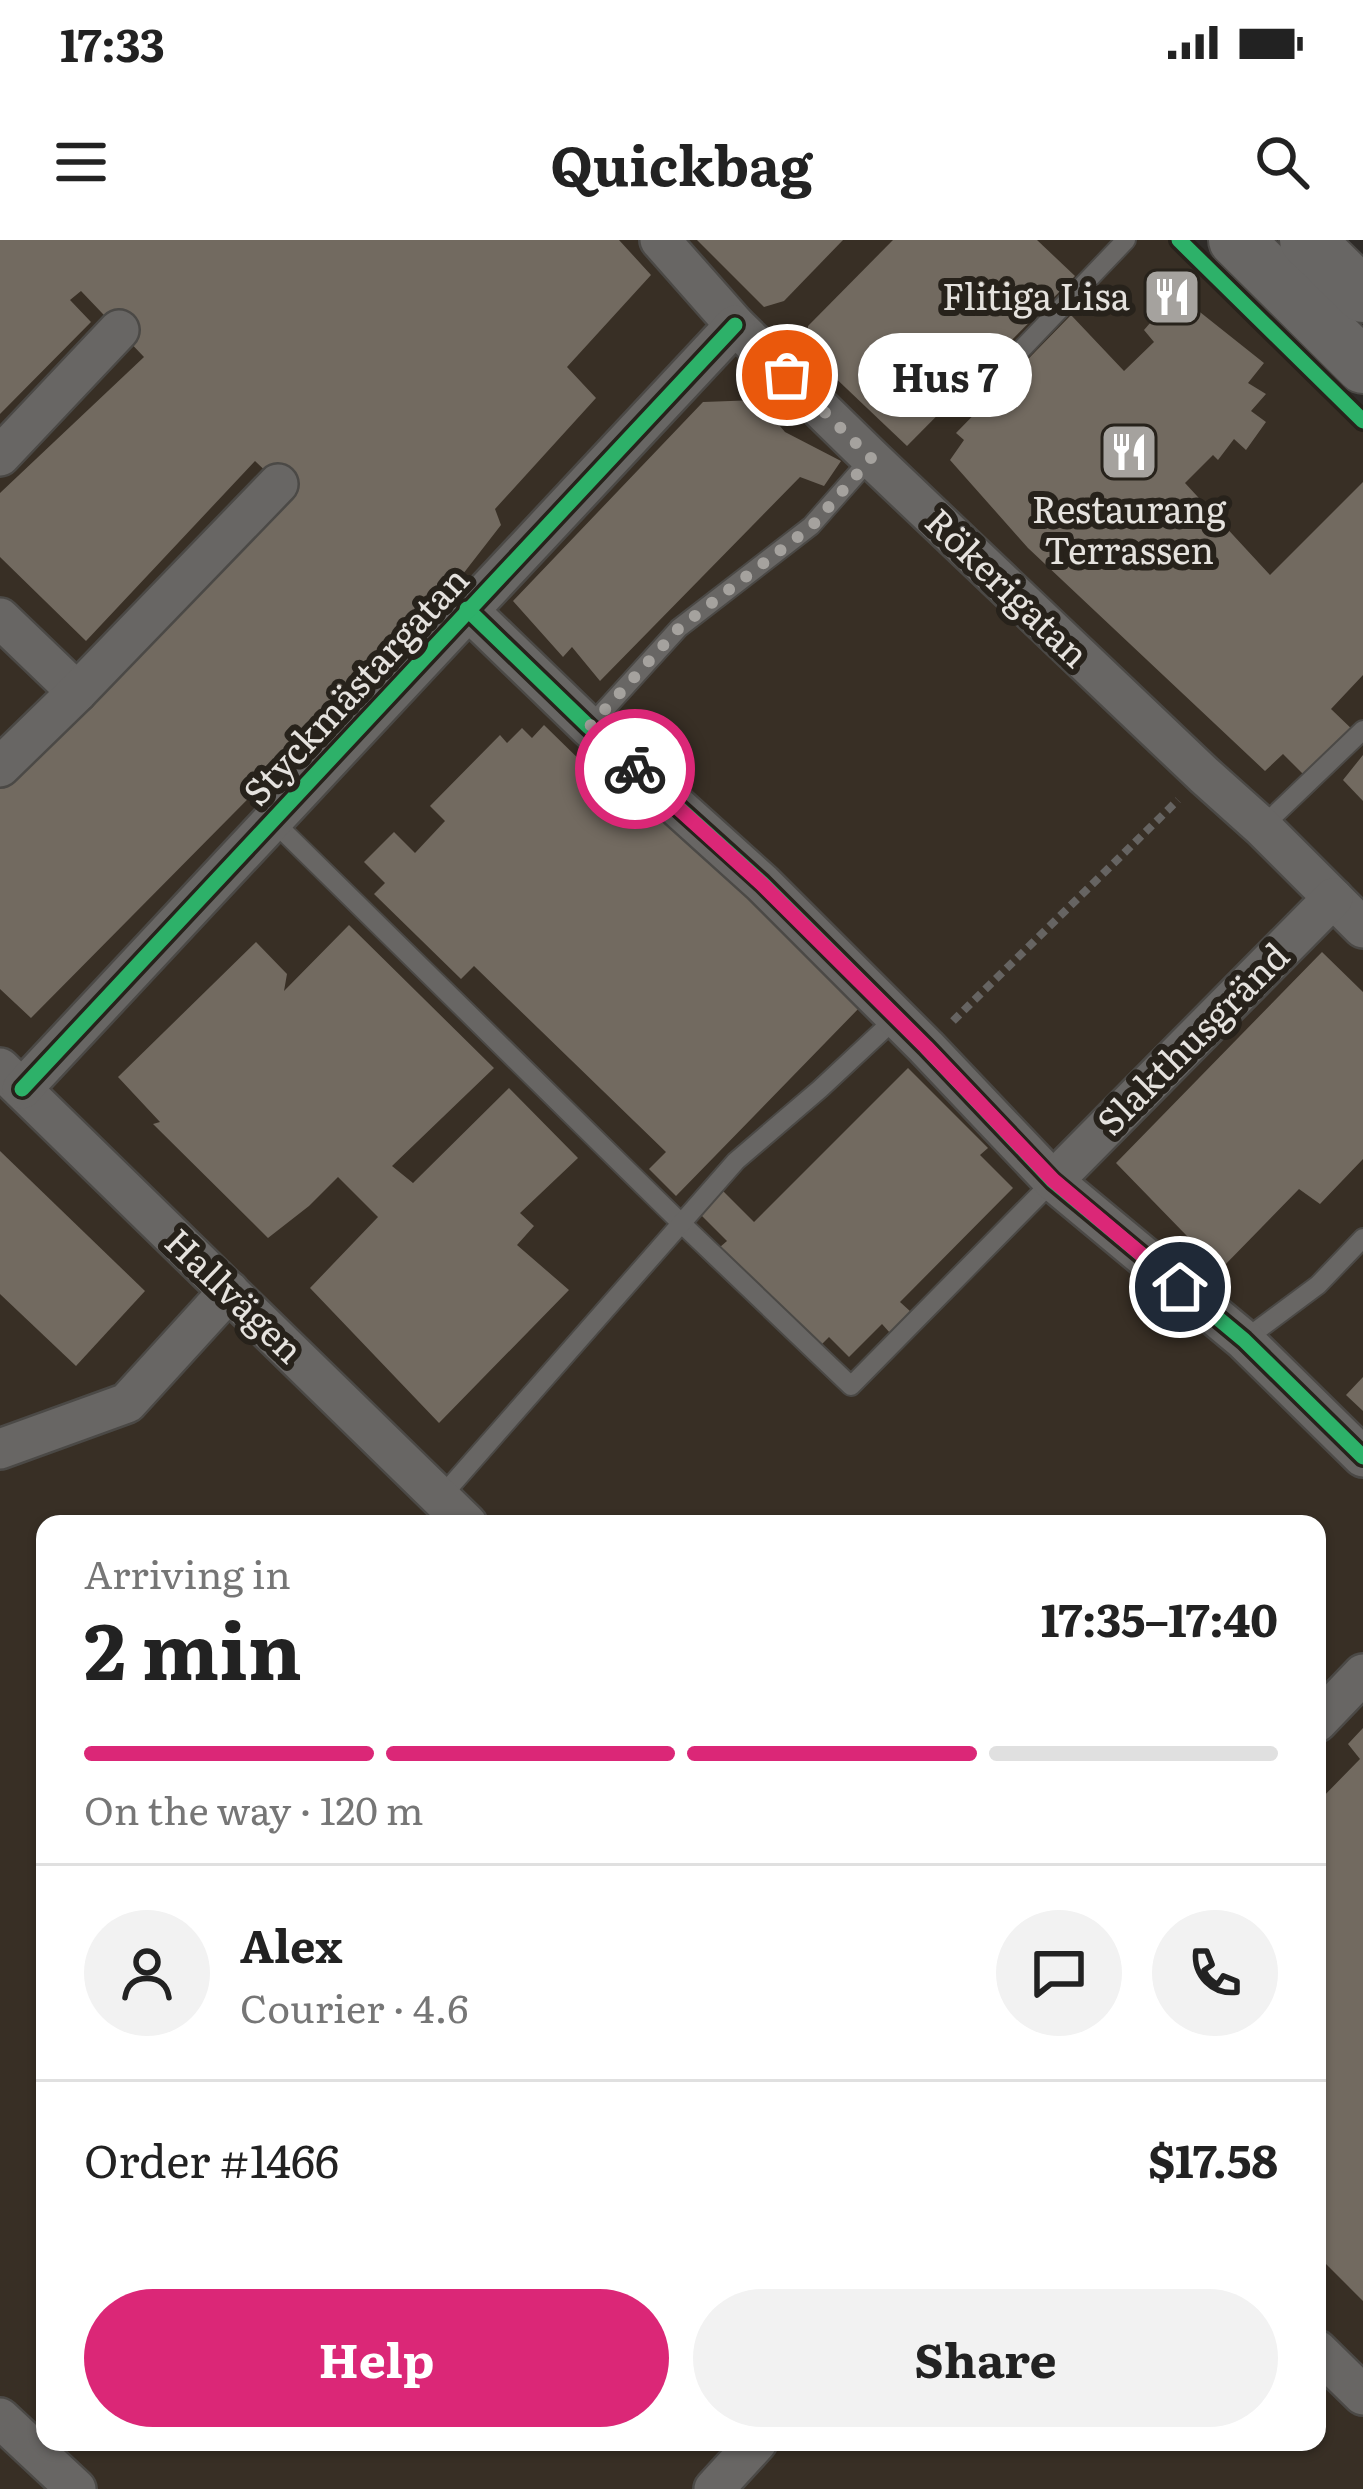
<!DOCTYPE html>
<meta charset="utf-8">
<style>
:root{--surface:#fff;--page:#f2f2f2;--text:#222;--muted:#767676;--line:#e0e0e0;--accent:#db2777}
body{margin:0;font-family:Literata,serif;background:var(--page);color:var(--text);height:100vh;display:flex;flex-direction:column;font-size:45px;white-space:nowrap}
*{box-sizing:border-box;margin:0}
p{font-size:39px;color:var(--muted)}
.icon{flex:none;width:66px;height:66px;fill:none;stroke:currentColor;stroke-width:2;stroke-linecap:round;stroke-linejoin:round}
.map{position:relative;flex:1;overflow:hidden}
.details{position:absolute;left:36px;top:1275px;width:1290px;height:936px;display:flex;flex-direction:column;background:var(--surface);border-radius:24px;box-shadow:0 3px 9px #0004}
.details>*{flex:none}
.pin{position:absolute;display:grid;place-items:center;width:102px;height:102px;color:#fff;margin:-51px;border:6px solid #fff;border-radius:50%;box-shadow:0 3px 12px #0007}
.courier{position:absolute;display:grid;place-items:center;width:120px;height:120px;margin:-60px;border:9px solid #db2777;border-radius:50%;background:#fff;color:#222;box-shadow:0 3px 15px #0007}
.bubble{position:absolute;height:84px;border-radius:42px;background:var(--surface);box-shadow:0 3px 9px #0004;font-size:39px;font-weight:700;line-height:84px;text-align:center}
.summary em{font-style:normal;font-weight:700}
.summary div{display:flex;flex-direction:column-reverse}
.summary{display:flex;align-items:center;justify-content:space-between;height:204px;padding:0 48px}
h1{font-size:78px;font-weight:700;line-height:90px}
.bar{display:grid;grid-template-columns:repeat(4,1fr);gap:18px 12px;align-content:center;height:144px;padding:0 48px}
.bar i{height:15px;border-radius:9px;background:var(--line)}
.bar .current{background:var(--accent)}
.bar p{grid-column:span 4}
.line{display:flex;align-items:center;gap:30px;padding:0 48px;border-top:3px solid var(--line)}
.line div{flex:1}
.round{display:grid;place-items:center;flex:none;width:126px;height:126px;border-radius:63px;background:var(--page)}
.cta{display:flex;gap:24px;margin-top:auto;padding:24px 48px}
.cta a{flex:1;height:138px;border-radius:72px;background:var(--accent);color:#fff;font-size:48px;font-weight:700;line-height:138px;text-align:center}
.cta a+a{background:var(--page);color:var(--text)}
.status{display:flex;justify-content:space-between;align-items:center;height:84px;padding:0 60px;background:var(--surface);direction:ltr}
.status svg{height:33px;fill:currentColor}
header{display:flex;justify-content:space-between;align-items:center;height:156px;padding:0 48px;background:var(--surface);font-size:54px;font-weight:700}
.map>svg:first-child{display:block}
</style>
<div class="status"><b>17:33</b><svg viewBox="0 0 49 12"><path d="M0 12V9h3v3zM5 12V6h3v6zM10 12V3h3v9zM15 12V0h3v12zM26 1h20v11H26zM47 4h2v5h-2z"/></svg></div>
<header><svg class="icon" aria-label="menu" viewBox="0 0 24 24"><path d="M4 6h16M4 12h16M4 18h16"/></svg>Quickbag<svg class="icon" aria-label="search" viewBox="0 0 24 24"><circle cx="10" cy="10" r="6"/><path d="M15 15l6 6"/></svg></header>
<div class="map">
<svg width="1363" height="2249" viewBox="0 0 1363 2249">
<rect width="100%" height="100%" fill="#2e2b28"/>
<!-- built -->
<path fill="#382f25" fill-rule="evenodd" d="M0,0H1189L1363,169V2249H0ZM45,1284H1317V2202H45Z"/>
<!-- building -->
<g fill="#726a60">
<polygon points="0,0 619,0 651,35 567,127 596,158 495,269 501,285 435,370 31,778 0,749 0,542 42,512 294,258 255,221 86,401 0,317 0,253 144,117 81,51 70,60 91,82 0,174"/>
<polygon points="697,0 843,0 784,61 764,67"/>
<polygon points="893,0 1037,0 1075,36 907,206 807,111 808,86"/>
<polygon points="1176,53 1264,123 1248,143 1266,154 1251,171 1266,182 1246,210 1234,199 1218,220 1213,215 1185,243 1270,335 1363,242 1363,435 1331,469 1356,493 1308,539 1283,514 1265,531 1028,308 950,220 964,200 956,193 1071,75 1124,131 1154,102 1144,90"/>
<polygon points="758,160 785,192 841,221 824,246 800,237 600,441 572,407 563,417 513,361 703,162"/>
<polygon points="544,485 589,529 604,514 862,765 676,956 649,929 666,912 474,726 461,739 374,654 385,643 364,622 394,592 415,613 445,581 430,566 500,495 507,503 522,488 532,498"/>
<polygon points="1363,515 1363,561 1343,540"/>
<polygon points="349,685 494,828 392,926 413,943 509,848 578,918 520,973 534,986 517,1005 569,1050 439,1183 310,1048 378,977 338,937 309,966 268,998 153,884 160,882 118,837 256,702 287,734 284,751"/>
<polygon points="1322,712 1363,752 1363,919 1320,964 1299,949 1220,1030 1116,923"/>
<polygon points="908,828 988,908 980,915 1013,948 900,1062 911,1072 890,1093 882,1084 849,1117 829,1097 820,1106 720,1007 727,1001 700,974 723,951 754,982"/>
<polygon points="0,911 145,1051 76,1126 0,1054"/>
<polygon points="1363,1137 1363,1171 1346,1155"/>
<polygon points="1363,1488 1363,2061 1317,2015 1317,1563 1360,1519 1348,1504"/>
</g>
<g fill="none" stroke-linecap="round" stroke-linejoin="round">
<!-- lane casing -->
<g stroke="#4b4946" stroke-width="22">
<g id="lane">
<polyline points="975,158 1126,0"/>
<polyline points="589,487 679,388 811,286 871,218"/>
<polyline points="273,581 681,983 851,1146 1053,941"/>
<polyline points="1262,587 1363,490"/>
<polyline points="1244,1100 1318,1045 1363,998"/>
<polyline points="441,1257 736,921 820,849 896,778"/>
</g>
</g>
<!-- street casing -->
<g stroke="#4b4946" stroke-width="44">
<g id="street">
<polyline points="660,0 735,85 871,218 1204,535 1262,587 1363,688"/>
<polyline points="0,216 119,90"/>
<polyline points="467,369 589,487 762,643 926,807 1053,941 1244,1100 1363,1217"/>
<polyline points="0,378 77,452"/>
<polyline points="0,527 77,452 278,244"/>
<polyline points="0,828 467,1284"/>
<path d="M22,849C260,594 496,338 735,85"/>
<polyline points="1053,941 1333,658"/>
<polyline points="0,1209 127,1163 229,1051"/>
<polyline points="1317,1482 1363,1434"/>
<polyline points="1317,2110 1363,2155"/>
<polyline points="0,2178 76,2249"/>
<polyline points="714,2249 757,2202"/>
</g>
</g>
<!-- secondary casing -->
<g stroke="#4b4946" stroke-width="58">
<g id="secondary">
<polyline points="1236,0 1363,126"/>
<polyline points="1307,0 1363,55"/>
</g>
</g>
<!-- path -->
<polyline stroke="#666462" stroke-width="8" stroke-dasharray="9 6" stroke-linecap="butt" points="953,781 1178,560"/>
<!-- lane -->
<use href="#lane" stroke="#686664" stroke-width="18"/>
<!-- street -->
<use href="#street" stroke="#686664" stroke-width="39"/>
<!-- secondary -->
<use href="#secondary" stroke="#686664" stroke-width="54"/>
<!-- cycleway casing -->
<g stroke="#27221b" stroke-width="22">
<g id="cycleway">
<polyline points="1179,0 1363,181"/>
<polyline points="467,369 589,487 762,643 926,807 1053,941 1244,1100 1363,1217"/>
<path d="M22,849C260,594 496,338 735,85"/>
</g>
</g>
<!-- cycleway -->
<use href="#cycleway" stroke="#2db169" stroke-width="15"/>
</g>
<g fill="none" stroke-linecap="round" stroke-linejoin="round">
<!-- done -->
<polyline stroke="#a5a29e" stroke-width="12" stroke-dasharray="0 21.6" points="635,529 589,487 679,388 812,286 871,218 787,135"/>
<!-- route -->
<polyline stroke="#db2777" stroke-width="15" points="635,529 762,644 926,807 1053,940 1180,1047"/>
</g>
<!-- icons -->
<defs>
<g id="restaurant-square" transform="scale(3)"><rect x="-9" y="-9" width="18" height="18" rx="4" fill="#a5a29e" stroke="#27221b"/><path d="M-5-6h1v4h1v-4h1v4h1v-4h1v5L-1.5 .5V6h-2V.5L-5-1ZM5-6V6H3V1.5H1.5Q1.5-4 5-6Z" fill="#fff"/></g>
</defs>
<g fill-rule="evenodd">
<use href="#restaurant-square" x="1172" y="57"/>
<use href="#restaurant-square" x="1129" y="212"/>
</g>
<g text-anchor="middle" stroke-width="12" stroke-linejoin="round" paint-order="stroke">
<!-- poi labels -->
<g font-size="36" fill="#e5e2de" stroke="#27221b" text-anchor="end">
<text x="1130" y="70">Flitiga Lisa</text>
<text x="1129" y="283" text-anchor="middle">Restaurang<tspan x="1129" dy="41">Terrassen</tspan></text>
</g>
<!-- street labels -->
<g font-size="36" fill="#e5e2de" stroke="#27221b">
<text transform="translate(1007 348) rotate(44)" y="13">Rökerigatan</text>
<text transform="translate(356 446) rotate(-47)" y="13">Styckmästargatan</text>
<text transform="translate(1193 799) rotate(-45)" y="13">Slakthusgränd</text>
<text transform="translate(234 1056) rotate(44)" y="13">Hallvägen</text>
</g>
</g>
</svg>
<div class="pin" style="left:787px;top:135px;background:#ea580c"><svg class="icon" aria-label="bag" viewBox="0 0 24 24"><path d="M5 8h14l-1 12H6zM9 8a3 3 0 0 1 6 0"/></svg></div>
<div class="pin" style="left:1180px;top:1047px;background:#1f2937"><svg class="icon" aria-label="home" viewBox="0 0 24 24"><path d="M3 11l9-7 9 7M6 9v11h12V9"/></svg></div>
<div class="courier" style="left:635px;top:529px"><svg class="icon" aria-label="bike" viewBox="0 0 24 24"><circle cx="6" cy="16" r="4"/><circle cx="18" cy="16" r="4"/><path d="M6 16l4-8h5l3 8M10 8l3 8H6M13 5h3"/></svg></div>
<div class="bubble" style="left:858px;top:93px;width:174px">Hus 7</div>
<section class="details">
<div class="summary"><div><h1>2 min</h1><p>Arriving in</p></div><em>17:35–17:40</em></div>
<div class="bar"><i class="current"></i><i class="current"></i><i class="current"></i><i></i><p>On the way · 120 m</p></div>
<div class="line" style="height:216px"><a class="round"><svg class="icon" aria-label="person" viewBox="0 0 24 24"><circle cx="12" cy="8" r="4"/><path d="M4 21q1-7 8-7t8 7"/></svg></a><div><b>Alex</b><p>Courier · 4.6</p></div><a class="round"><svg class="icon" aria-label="chat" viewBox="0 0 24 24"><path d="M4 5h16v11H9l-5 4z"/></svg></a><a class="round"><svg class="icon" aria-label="phone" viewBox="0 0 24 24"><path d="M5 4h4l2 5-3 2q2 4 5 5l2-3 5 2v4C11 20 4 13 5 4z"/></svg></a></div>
<div class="line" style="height:156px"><div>Order #1466</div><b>$17.58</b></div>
<div class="cta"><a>Help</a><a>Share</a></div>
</section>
</div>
